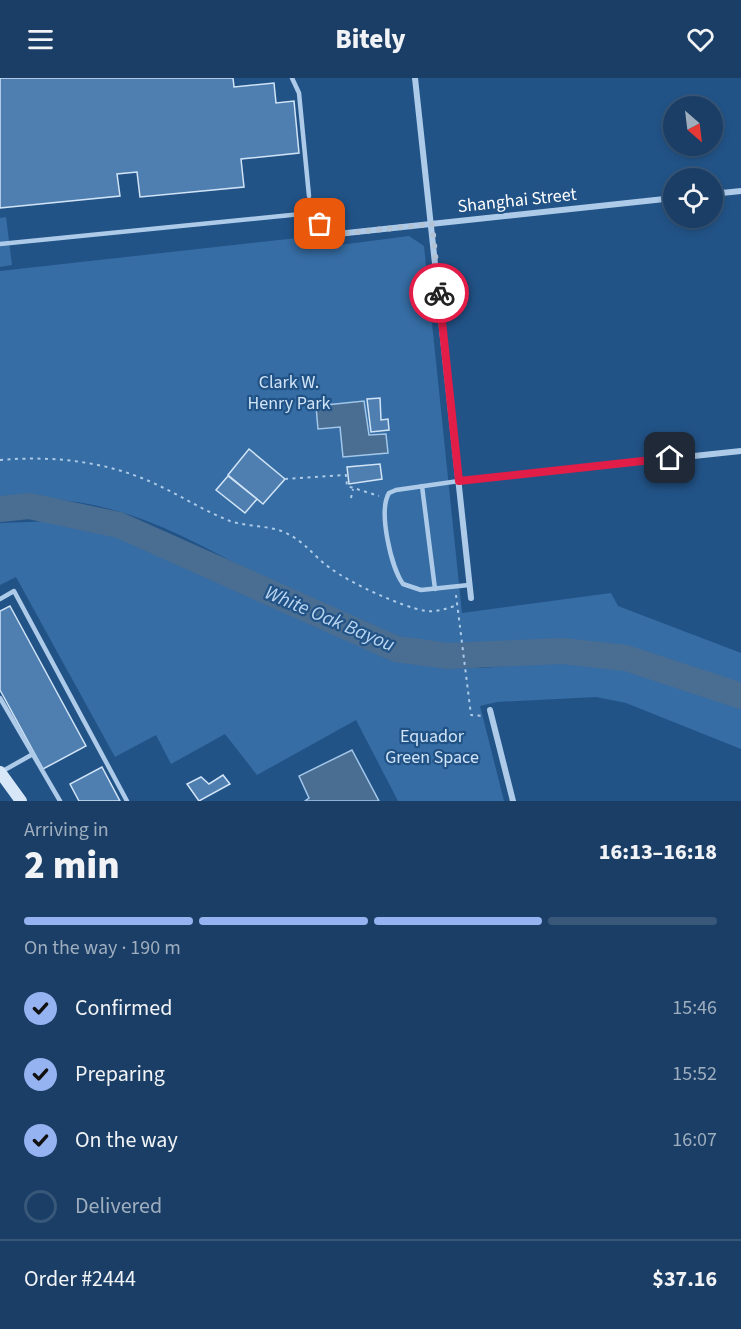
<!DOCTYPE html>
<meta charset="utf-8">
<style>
:root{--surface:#1a3e65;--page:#23456b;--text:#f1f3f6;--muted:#9faebf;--line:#385779;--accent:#95b2f1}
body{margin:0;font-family:"Source Sans 3",sans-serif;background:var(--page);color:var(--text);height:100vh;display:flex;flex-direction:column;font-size:22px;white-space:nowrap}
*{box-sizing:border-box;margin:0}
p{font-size:20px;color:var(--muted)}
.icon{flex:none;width:33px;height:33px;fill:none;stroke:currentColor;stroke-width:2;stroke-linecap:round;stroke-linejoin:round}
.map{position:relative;height:723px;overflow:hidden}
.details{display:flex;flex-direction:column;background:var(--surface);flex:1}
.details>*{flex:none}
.needle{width:39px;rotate:152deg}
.controls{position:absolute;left:663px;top:18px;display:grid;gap:12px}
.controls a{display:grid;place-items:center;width:60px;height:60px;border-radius:50%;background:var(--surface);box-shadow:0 3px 9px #0003,0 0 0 2px var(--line);font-size:30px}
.pin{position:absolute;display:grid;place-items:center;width:51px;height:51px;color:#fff;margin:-26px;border-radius:12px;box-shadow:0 3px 9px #0006}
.courier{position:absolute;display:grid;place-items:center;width:60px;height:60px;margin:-30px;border:4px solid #e11d48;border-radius:50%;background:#fff;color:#222;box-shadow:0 2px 8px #0007}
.summary em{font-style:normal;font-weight:800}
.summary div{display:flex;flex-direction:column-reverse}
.summary{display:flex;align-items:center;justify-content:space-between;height:102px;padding:0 24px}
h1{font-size:39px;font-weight:800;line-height:45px}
.bar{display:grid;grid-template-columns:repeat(4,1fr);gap:9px 6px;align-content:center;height:72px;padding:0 24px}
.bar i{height:8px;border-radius:4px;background:var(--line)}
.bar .on{background:var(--accent)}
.bar p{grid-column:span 4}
.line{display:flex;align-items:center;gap:15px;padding:0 24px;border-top:2px solid var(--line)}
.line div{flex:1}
ol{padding:0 24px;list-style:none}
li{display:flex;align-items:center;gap:18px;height:66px}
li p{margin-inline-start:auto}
li .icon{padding:6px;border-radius:50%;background:var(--accent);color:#111;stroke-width:4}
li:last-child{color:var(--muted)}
li i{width:33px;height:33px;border:3px solid var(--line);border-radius:50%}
header{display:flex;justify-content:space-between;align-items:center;height:78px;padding:0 24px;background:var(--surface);font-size:27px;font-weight:800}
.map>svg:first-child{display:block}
</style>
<header><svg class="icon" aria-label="menu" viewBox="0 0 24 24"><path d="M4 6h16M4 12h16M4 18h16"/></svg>Bitely<svg class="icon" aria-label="heart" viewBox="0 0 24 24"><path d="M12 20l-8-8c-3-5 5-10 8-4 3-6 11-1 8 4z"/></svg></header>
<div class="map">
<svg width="741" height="723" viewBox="0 0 741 723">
<rect width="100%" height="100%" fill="#225387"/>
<!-- green -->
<g fill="#366da4">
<polygon points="6,139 12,187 0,189 0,140"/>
<path d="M409,158L424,168L462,535L611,515L618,528L741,575V606C709,597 677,588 645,579C619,572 592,562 565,563C506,563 457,577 398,561C263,523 149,399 0,425V193L306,159L324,169Z"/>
<polygon points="56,443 116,453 165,470 366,568 408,584 483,590 582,582 626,590 741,631 741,671 626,625 596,619 497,624 480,628 504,723 398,723 356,642 257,697 225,656 171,686 156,657 115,679 16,499 0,507 0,445"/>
</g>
<!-- water -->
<g fill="#4a6d92" stroke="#a1c7ea" stroke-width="1.5">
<polygon points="364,323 369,357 386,356 388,375 343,379 340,349 318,351 316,328"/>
<polygon points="352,672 379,723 305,723 309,720 299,698"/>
</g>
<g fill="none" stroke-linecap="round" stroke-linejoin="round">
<!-- river -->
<polyline stroke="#4a6d92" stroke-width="26" points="0,431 29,428 119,447 396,571 448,578 562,573 626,580 741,618"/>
</g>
<!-- building -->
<g fill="#4f7fb1" stroke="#d1e4f7" stroke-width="1.5">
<polygon points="0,0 233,0 234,9 274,5 276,25 294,23 299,75 241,81 244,109 140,119 137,94 117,96 120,118 0,130"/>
<polygon points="380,320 381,342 388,341 389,352 371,354 367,321"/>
<polygon points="249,371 285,401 263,426 228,397"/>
<polygon points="380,386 382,401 349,406 347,389"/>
<polygon points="228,398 257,421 245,435 216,412"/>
<polygon points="10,528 86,668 43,691 0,612 0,533"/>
<polygon points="102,689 120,723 79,723 70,706"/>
<polygon points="223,697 230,706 199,723 187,706 201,699 209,706"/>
</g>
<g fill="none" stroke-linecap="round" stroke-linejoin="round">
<!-- path -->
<g stroke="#adcbe9" stroke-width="2" stroke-dasharray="3 4.5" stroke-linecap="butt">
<path d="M0,382C47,378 95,382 139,399C171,411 199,431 230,443C247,449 267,447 284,454C307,465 311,476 330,490C350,505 402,529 426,533C437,534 446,531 457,527"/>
<polyline points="285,401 346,397 347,408 379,418"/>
<polyline points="351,420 353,411"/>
<polyline points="456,517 471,637 482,638"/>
</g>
<!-- service -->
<g stroke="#adcbe9" stroke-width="4.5">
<polyline points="292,0 299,15 309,118"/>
<polyline points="0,166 311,135 328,157"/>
<path d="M459,403L396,412L389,415C378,433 391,489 403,506L421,512L469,507"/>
<polyline points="422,408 435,511"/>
<polyline points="0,521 14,513 127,723"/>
<polyline points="0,620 60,723"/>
<polyline points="1,694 33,676"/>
</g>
<!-- minor -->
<g stroke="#adcbe9" stroke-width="6">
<polyline points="415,0 471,520"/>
<polyline points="712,116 741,113"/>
<polyline points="328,157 674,120"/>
<polyline points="459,403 741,373"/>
<polyline points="490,632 513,723"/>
</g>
<!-- secondary -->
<polyline stroke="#d8e7f8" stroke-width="12" points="0,694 21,723"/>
</g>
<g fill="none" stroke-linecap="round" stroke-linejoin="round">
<!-- done -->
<polyline stroke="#b2c3d5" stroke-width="6" stroke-dasharray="0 10.8" points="320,146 328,157 432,146 439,215"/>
<!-- route -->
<polyline stroke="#e11d48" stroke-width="8" points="439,215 459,403 670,380"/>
</g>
<g text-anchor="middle" stroke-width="4.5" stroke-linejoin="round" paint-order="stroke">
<!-- street labels -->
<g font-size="18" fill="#fff" stroke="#225387">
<text transform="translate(517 122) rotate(-6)" y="6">Shanghai Street</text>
</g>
<!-- park labels -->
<g font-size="18" fill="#d1e4f7" stroke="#225387">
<text x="289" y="310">Clark W.<tspan x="289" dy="21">Henry Park</tspan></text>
<text x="432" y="664">Equador<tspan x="432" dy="21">Green Space</tspan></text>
</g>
<!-- water labels -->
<g font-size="20" font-style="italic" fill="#b9d5f1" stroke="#225387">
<text transform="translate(330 540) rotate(23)" y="7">White Oak Bayou</text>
</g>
</g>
</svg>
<div class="controls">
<a><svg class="needle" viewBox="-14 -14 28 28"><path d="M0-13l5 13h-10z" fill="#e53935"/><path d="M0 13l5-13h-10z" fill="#9faebf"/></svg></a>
<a><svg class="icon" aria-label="locate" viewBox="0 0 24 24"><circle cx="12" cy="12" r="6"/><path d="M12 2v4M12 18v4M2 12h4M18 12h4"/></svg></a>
</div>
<div class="pin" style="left:320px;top:146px;background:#ea580c"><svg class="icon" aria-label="bag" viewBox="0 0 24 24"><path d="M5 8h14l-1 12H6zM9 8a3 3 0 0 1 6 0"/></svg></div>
<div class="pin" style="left:670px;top:380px;background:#1f2937"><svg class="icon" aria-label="home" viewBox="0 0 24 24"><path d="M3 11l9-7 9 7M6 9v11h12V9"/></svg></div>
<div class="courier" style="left:439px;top:215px"><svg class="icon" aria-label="bike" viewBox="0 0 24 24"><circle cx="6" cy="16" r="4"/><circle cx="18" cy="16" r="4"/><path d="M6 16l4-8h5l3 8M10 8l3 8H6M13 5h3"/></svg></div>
</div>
<section class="details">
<div class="summary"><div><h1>2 min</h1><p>Arriving in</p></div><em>16:13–16:18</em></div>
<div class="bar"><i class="on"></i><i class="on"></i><i class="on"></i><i></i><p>On the way · 190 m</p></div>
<ol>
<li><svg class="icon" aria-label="check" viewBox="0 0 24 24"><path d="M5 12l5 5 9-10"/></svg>Confirmed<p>15:46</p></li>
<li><svg class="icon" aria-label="check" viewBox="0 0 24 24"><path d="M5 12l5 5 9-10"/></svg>Preparing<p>15:52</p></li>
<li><svg class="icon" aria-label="check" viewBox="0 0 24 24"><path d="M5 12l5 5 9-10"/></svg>On the way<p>16:07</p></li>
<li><i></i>Delivered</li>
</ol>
<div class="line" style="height:78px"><div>Order #2444</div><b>$37.16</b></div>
</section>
